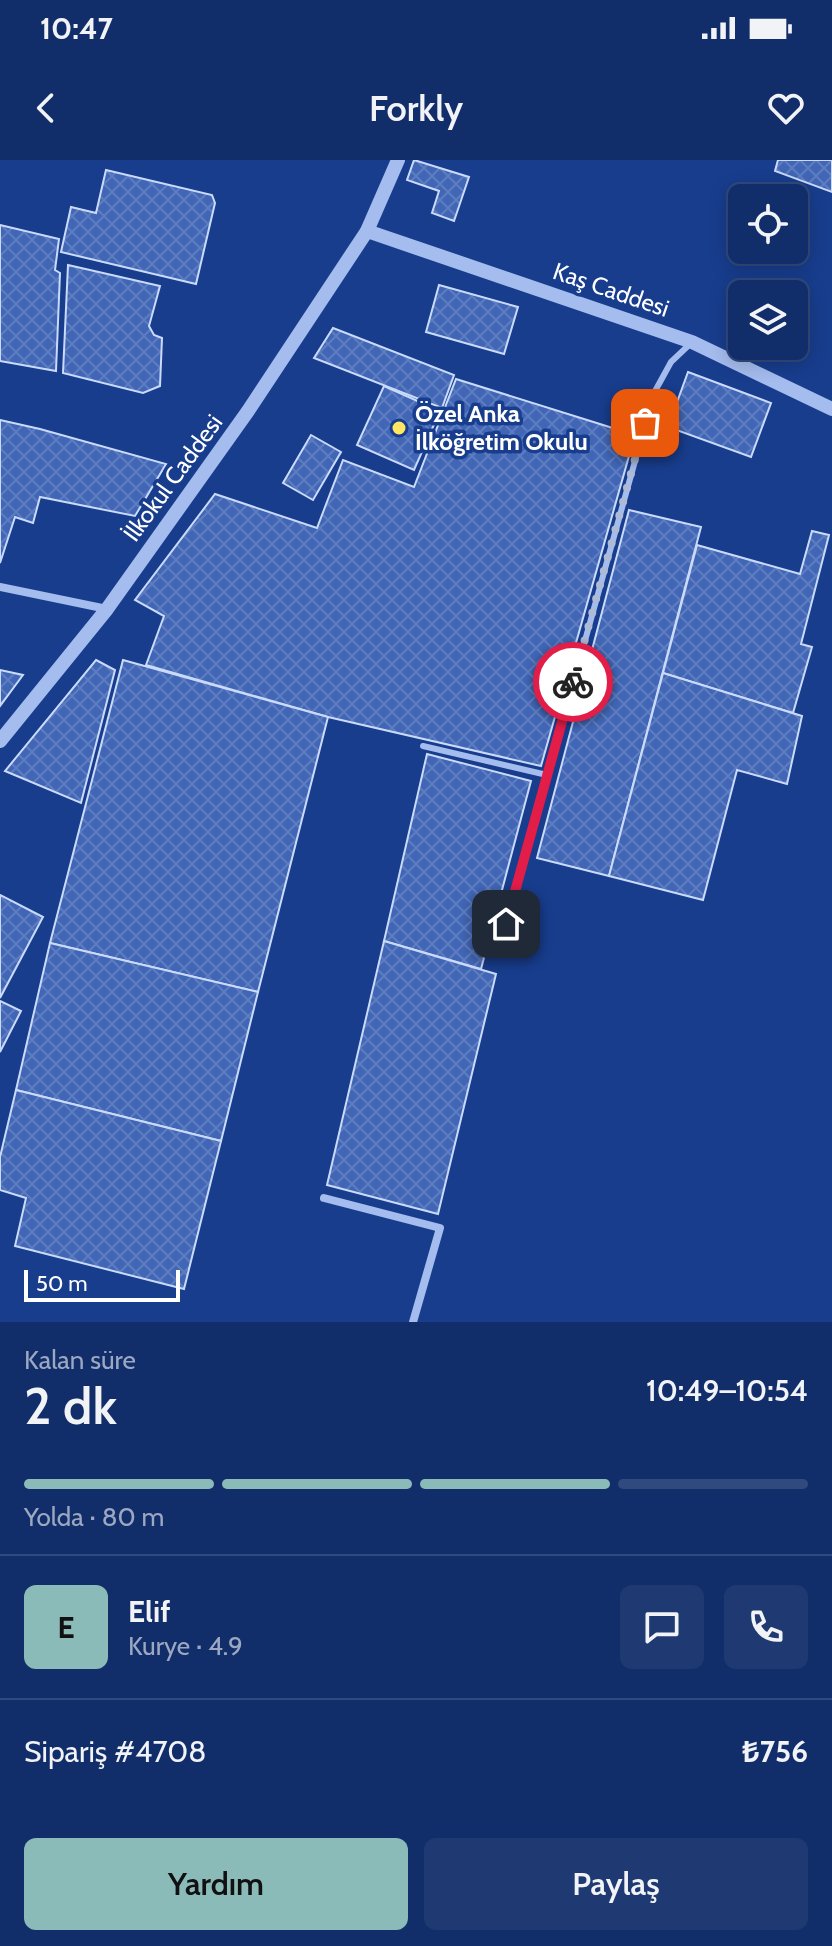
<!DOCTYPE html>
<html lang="tr">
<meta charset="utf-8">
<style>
:root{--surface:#122e6a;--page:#1f3a72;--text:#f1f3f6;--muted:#9ca8c1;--line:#314a7e;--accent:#8bbbb9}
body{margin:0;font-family:Cabin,sans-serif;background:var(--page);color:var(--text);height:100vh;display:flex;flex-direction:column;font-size:30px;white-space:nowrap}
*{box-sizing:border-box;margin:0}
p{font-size:26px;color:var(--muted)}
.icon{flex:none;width:44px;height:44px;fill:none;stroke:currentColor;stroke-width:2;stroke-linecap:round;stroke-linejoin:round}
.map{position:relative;height:1162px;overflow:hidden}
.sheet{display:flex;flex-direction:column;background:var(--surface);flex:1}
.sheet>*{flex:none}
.tools{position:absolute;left:728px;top:24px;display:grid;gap:16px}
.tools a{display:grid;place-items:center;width:80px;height:80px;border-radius:12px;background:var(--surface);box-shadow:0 4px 20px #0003,0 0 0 2px var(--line);font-size:40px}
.scale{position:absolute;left:24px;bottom:20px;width:156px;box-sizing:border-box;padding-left:8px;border:4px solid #fff;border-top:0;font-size:22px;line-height:28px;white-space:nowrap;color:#fff;-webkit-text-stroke:6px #183d8d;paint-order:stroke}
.pin{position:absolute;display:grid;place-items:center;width:68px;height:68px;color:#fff;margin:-34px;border-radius:16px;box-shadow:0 4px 12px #0006}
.courier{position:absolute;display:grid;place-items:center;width:80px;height:80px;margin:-40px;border:6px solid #e11d48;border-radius:50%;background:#fff;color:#222;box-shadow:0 2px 10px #0007}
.headline em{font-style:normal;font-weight:600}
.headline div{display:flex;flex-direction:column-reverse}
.headline{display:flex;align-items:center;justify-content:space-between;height:136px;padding:0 24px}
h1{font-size:52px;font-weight:600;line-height:60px}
.bar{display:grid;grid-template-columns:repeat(4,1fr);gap:12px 8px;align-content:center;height:96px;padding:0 24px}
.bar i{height:10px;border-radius:6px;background:var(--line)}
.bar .selected{background:var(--accent)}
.bar p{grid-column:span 4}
.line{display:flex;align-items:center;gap:20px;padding:0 24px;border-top:2px solid var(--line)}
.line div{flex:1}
.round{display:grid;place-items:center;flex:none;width:84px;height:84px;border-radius:12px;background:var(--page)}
.cta{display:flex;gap:16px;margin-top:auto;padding:16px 24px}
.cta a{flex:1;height:92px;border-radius:12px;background:var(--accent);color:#111;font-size:32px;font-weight:600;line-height:92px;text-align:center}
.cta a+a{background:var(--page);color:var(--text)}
.status{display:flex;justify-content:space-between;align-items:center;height:56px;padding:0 40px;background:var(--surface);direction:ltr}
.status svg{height:22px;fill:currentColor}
header{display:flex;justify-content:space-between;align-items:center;height:104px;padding:0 24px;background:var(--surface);font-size:36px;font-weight:600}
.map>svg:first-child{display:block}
</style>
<div class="status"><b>10:47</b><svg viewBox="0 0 49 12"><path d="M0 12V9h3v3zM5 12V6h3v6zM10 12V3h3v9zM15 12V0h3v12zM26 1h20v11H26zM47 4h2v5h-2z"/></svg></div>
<header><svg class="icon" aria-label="back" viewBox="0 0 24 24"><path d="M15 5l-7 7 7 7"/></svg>Forkly<svg class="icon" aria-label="heart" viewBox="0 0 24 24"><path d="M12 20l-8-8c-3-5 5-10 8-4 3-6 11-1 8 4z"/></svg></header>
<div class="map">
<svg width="832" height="1162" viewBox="0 0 832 1162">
<defs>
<pattern id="building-cross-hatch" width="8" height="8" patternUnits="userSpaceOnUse" patternTransform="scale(2)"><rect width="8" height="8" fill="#4166b6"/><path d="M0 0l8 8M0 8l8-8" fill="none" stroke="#5e7dc1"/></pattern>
</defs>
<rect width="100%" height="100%" fill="#183d8d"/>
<!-- building -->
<g fill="url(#building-cross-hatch)" stroke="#cadafa" stroke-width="2">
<polygon points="414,0 469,17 454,61 432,53 439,31 407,20"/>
<polygon points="778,0 832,0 832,32 775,11"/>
<polygon points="106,10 212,35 215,43 196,124 61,92 71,47 96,53"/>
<polygon points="0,65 59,79 55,110 60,113 56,211 0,201"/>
<polygon points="68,105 160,126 149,166 154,175 162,178 160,226 143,233 63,213"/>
<polygon points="439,125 518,147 504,194 426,172"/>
<polygon points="333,168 454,215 442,248 314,198"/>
<polygon points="688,212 771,243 751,297 668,267"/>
<polygon points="456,219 635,275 541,606 328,557 146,505 164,456 135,440 215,334 317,368 343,300 414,327"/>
<polygon points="384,226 440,251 414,310 357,285"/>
<polygon points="0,260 40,269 166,304 135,356 40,337 33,363 15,357 0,403"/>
<polygon points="311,275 341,292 313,340 283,323"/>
<polygon points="629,350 701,367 609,716 537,698"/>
<polygon points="812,371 829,375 801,484 812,487 793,553 663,513 697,385 800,414"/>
<polygon points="96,500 115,510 81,643 5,611"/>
<polygon points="123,500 328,557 258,832 50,783"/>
<polygon points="0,510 23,515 0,546"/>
<polygon points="663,513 802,556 787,624 737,610 703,740 609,716"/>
<polygon points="427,594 531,621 481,809 384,781"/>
<polygon points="0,735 43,757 0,838"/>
<polygon points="384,781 496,814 438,1054 327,1025"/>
<polygon points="50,783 258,832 221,981 16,930"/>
<polygon points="0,841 21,851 0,892"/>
<polygon points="16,930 221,981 184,1129 15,1086 26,1038 0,1030 0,997"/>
</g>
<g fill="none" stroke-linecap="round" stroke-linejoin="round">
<!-- service -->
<g stroke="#a4bcee" stroke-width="6">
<polyline points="423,586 547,615"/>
<polyline points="506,764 654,233 671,202 690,184"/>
</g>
<!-- minor -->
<g stroke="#a4bcee" stroke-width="8">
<polyline points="0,427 107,449"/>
<polyline points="324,1038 440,1068 413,1162"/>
</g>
<!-- tertiary -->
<g stroke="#a4bcee" stroke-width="14">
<polyline points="367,71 692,182 832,249"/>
<polyline points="0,581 107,449 248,251 367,71 398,0"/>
</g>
</g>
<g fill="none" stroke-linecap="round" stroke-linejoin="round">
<!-- done -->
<polyline stroke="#aebbd7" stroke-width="8" stroke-dasharray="0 14.4" points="573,522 645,263"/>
<!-- route -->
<polyline stroke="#e11d48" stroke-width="10" points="506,764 573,522"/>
</g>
<!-- markers -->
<circle fill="#ffe562" stroke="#183d8d" stroke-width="3" cx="399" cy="268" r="8"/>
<g text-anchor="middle" stroke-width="7" stroke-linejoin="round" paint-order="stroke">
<!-- street labels -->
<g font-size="24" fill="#fff" stroke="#183d8d">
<text transform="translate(611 130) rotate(19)" y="8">Kaş Caddesi</text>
<text transform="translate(173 318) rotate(-54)" y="8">İlkokul Caddesi</text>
</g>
<!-- poi labels -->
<g font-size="24" font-weight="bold" fill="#fff" stroke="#183d8d" text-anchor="start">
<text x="415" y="262">Özel Anka<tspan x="415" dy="28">İlköğretim Okulu</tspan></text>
</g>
</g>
</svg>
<div class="tools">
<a><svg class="icon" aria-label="locate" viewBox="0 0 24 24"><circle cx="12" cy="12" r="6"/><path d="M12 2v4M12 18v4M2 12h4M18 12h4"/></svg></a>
<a><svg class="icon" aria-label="layers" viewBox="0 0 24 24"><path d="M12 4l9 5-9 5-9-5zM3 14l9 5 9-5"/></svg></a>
</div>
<div class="scale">50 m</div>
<div class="pin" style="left:645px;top:263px;background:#ea580c"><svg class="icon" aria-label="bag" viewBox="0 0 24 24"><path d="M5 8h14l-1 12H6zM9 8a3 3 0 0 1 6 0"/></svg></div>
<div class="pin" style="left:506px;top:764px;background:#1f2937"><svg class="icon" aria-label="home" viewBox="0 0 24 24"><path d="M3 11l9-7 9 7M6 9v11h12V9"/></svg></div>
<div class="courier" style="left:573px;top:522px"><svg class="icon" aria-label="bike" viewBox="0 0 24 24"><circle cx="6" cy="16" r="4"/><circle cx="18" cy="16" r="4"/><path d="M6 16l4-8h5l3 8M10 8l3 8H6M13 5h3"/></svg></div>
</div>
<section class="sheet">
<div class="headline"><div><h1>2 dk</h1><p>Kalan süre</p></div><em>10:49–10:54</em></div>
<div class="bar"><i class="selected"></i><i class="selected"></i><i class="selected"></i><i></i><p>Yolda · 80 m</p></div>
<div class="line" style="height:144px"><b class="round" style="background:var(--accent);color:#111">E</b><div><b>Elif</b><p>Kurye · 4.9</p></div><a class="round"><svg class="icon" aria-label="chat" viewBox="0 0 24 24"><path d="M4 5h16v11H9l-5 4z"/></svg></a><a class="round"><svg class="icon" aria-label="phone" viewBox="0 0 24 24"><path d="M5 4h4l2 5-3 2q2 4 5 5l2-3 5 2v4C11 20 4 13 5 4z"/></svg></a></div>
<div class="line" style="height:104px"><div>Sipariş #4708</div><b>₺756</b></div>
<div class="cta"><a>Yardım</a><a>Paylaş</a></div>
</section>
